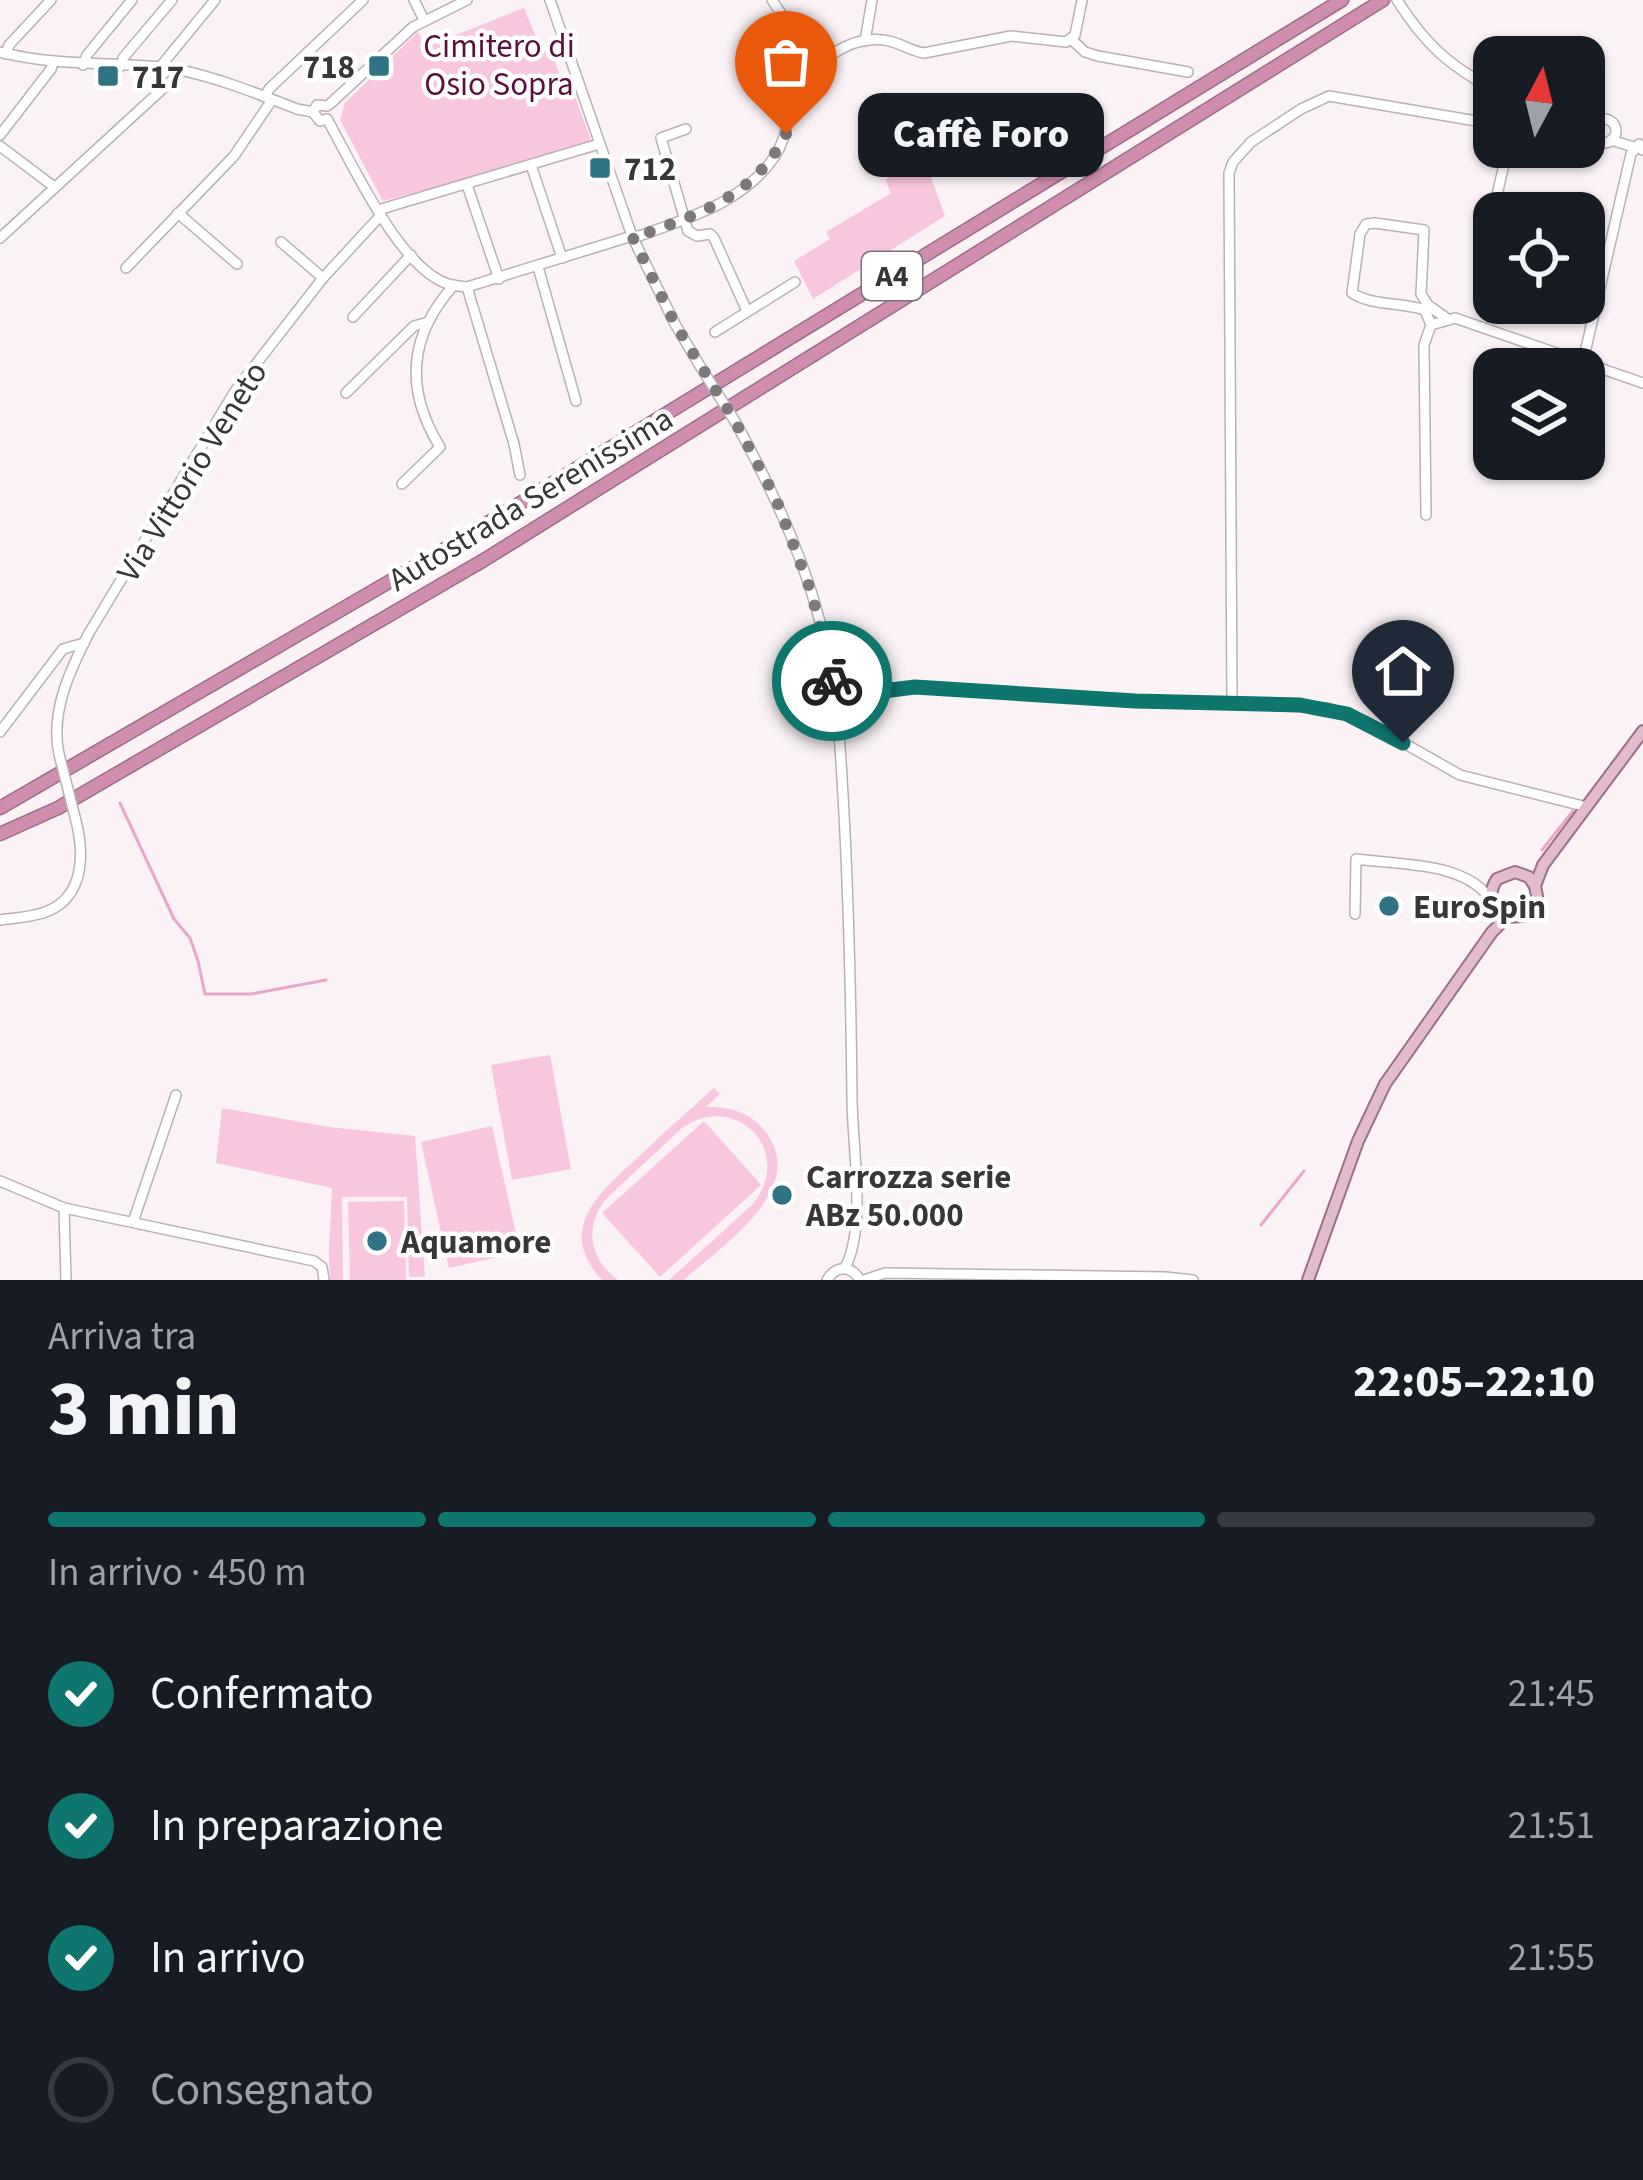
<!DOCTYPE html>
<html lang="it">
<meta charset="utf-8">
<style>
:root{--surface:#171b24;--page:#20242c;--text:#f1f3f6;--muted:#9ea1a6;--line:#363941;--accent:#0f766e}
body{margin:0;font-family:"Source Sans 3",sans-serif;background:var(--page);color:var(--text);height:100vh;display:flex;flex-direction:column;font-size:45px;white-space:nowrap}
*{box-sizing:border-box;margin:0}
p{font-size:39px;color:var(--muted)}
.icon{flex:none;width:66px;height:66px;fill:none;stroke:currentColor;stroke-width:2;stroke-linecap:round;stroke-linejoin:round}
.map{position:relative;height:1280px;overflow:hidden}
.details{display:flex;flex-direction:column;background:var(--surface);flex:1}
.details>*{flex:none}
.needle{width:78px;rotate:7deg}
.tools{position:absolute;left:1473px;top:36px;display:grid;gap:24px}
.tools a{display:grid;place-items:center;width:132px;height:132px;border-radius:24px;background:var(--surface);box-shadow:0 3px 9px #0004;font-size:60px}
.pin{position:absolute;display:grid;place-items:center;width:102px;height:102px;color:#fff;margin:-123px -51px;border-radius:50% 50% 50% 0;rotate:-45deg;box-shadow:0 0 12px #0007}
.pin .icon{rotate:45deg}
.courier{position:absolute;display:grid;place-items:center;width:120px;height:120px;margin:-60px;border:9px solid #0f766e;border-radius:50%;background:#fff;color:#222;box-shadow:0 3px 15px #0007}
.bubble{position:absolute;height:84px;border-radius:24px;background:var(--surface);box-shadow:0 3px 9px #0004;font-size:39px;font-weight:800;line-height:84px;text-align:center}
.headline em{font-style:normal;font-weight:800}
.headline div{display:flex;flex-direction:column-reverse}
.headline{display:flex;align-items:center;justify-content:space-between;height:204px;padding:0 48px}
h1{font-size:78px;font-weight:800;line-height:90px}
.bar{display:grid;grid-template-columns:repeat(4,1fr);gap:18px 12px;align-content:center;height:144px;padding:0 48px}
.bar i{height:15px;border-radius:9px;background:var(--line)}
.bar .on{background:var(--accent)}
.bar p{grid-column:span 4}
ol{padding:0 48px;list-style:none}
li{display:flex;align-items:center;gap:36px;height:132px}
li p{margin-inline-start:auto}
li .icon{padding:12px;border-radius:50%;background:var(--accent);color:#fff;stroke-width:4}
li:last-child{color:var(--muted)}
li i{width:66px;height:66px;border:6px solid var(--line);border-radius:50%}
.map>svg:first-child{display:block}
</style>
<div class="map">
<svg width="1643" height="1280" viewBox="0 0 1643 1280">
<rect width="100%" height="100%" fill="#faf2f5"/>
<!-- green -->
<g fill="#f8c6df">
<polygon points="524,8 542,52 551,50 563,84 570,83 592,143 469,181 467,179 383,201 340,120 345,103 418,32 426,47"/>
<polygon points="910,161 925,161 945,216 813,299 794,261 830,239 826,232 891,193 885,180"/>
<polygon points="550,1055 571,1169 512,1180 491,1065"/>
<path d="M714,1088L720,1094L706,1107C729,1106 750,1112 765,1131C810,1189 722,1245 684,1280H669L753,1204C795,1152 737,1090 682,1128L606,1199C584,1227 589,1259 618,1280H602C552,1226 606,1187 645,1151C667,1129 691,1109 714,1088Z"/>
<polygon points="222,1108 329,1127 415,1136 425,1277 409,1277 407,1197 342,1197 343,1280 330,1280 329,1251 332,1188 216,1163"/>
<polygon points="704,1121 761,1185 660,1277 602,1213"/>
<polygon points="492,1126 520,1252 449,1268 421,1142"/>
<polygon points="404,1201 406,1280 350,1280 348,1202"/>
</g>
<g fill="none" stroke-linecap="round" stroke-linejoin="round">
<!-- stream -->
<g stroke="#eaa7c9" stroke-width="3">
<polyline points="120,803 174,919 190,938 198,961 205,994 251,994 326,980"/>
<polyline points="1542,850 1573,811"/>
<polyline points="1261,1225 1304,1171"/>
</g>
<!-- minor casing -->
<g stroke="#b9b1b5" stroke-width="12">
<g id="minor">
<polyline points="414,0 424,20"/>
<polyline points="550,0 632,236 675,324 700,366"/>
<polyline points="772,0 794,33 826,59"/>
<path d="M1397,0C1425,44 1448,65 1494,90"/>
<polyline points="1071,39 1085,52 1098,56 1188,72"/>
<polyline points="865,41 872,0"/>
<path d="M0,52C56,66 105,62 161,67C204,72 256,93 297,109L313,112L320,121L327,119"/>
<polyline points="6,54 9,45 51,0"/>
<polyline points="83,65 87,55 132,0"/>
<polyline points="121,66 123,58 172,0"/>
<polyline points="160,67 215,0"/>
<polyline points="265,97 269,89 363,0"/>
<polyline points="313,112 317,105 327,106 331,103 413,27 467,0"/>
<path d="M327,119C352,163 399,268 448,284C454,286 461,286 467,287L632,236H639C688,218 745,202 775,156C786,139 787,121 793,103C806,67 849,32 889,41C902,44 911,51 924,53L1011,36L1066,42L1075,35L1082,0"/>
<circle cx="1604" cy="131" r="12"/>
<polyline points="686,129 661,138 688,231 697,236 710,234 714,238 747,311"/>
<polyline points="0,135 51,69 53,63"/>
<polyline points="1611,140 1643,150"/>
<polyline points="0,146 53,186"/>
<polyline points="531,165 562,258"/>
<polyline points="467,185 499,279"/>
<polyline points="378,210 599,144"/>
<polyline points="178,213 237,264"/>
<polyline points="1491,221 1508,147"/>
<polyline points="0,238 182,71"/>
<polyline points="281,242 323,278"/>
<polyline points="538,267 576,401"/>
<polyline points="126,268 234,156 272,100"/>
<polyline points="467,287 514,444 520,475"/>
<polyline points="353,317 411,255"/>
<path d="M1431,325L1425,310C1402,302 1372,306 1352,293L1360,234L1366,224L1375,223L1424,230L1421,294L1428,305L1449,320"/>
<polyline points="715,332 795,282"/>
<polyline points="1583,361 1631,154 1639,144"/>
<polyline points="346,393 414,326 425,323"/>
<path d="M736,423C776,496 810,570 827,651C839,705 841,760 844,814C849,909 851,1003 852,1097C852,1147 867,1225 845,1268"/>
<path d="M402,484L440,447C404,389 409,335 454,285"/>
<polyline points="1426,515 1424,345 1431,325 1455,318 1643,383"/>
<polyline points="835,697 915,687 1135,701 1217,702 1327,708 1365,721 1460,775 1587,807"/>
<polyline points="1232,703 1229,173 1233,162 1251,142 1301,109 1329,96 1494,124"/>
<polyline points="0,732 63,649 84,643"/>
<path d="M59,754C50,712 70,670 89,633L235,391L323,278L381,215"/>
<path d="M1355,914L1356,859C1398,865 1468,861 1492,902"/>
<path d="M0,920C15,918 34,917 48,911C86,895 84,850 75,817"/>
<polyline points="0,1181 64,1208 314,1261 322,1267 324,1280"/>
<polyline points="64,1208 66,1280"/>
<polyline points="133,1222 176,1095"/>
<path d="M827,1280C836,1265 851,1265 860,1280"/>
<polyline points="864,1280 885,1273 1165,1277 1193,1280"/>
</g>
</g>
<!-- major casing -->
<g stroke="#9b6f85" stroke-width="14">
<g id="major">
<path d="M1507,917C1491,909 1487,894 1497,879L1515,872L1529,877L1535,886"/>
<polyline points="1308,1280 1358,1141 1385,1084 1492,932 1507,917 1523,916 1534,906 1537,896 1535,886 1543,865 1643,731"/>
</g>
</g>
<!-- highway casing -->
<g stroke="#9b6f85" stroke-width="15">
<g id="highway">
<polyline points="0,808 442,551 1342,0"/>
<polyline points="0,834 58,808 484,560 1383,0"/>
</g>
</g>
<!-- minor -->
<use href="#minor" stroke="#fff" stroke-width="9"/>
<!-- major -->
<use href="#major" stroke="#e3bbcf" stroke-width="10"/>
<!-- highway -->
<use href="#highway" stroke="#d08daf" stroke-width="12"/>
<!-- minor-bridge casing -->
<g stroke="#b9b1b5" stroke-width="12" stroke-linecap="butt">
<g id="minor-bridge">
<polyline points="700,366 736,423"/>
<polyline points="59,754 75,817"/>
</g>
</g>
<!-- minor-bridge -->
<use href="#minor-bridge" stroke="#fff" stroke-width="9"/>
</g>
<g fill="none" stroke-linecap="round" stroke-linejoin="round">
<!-- done -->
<path stroke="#7d787a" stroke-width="12" stroke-dasharray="0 21.6" d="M786,134C754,197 701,213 639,236H632L675,324L736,423L776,499L812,594L832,681"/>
<!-- route -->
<polyline stroke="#0f766e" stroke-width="15" points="832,681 835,697 915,687 1135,701 1300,705 1347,714 1403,743"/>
</g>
<!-- markers -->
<g fill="#307384" stroke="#fff" stroke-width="4.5">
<rect x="367" y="54" width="24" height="24" rx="6"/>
<rect x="96" y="64" width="24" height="24" rx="6"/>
<rect x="588" y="156" width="24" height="24" rx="6"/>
<circle cx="1389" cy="906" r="12"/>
<circle cx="782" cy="1195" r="12"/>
<circle cx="377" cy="1241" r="12"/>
</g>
<g text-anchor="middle" stroke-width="9" stroke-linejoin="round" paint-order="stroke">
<!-- shield labels -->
<rect fill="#fff" stroke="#747274" stroke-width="3" x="862" y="252" width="60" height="48" rx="9"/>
<g font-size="30" font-weight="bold" fill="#393638">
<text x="892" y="286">A4</text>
</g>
<!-- park labels -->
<g font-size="33" fill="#5c0f3f" stroke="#fff">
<text x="499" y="57">Cimitero di<tspan x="499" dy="38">Osio Sopra</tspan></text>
</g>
<!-- poi labels -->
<g font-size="33" font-weight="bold" fill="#393638" stroke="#fff" text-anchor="start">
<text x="355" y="78" text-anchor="end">718</text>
<text x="132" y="88">717</text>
<text x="624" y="180">712</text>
<text x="1413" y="918">EuroSpin</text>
<text x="806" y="1188">Carrozza serie<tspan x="806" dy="38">ABz 50.000</tspan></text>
<text x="401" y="1253">Aquamore</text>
</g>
<!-- street labels -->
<g font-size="33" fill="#393638" stroke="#fff">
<text transform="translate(191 471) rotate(-58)" y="12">Via Vittorio Veneto</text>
<text transform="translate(530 498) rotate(-31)" y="12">Autostrada Serenissima</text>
</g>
</g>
</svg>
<div class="tools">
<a><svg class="needle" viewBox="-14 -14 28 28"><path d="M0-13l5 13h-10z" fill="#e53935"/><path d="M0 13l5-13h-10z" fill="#9ea1a6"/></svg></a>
<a><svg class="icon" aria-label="locate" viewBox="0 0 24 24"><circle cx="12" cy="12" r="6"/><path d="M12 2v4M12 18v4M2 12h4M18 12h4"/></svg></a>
<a><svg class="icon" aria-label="layers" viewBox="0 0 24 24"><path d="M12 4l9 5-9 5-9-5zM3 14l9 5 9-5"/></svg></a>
</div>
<div class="pin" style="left:786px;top:134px;background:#ea580c"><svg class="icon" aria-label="bag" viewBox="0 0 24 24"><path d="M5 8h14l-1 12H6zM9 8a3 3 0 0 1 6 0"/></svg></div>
<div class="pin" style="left:1403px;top:743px;background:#1f2937"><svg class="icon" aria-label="home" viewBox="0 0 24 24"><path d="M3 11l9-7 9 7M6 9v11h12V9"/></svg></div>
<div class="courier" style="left:832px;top:681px"><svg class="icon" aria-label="bike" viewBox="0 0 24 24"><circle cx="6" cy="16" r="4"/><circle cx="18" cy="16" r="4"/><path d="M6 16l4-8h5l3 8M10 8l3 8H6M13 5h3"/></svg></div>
<div class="bubble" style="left:858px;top:93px;width:246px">Caffè Foro</div>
</div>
<section class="details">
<div class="headline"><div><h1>3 min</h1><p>Arriva tra</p></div><em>22:05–22:10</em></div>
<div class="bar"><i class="on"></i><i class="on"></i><i class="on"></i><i></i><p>In arrivo · 450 m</p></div>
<ol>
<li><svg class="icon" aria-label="check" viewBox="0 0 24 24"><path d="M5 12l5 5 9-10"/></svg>Confermato<p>21:45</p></li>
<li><svg class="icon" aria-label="check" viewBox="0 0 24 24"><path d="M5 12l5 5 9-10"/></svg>In preparazione<p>21:51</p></li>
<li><svg class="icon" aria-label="check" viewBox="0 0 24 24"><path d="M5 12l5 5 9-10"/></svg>In arrivo<p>21:55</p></li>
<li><i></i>Consegnato</li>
</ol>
</section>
